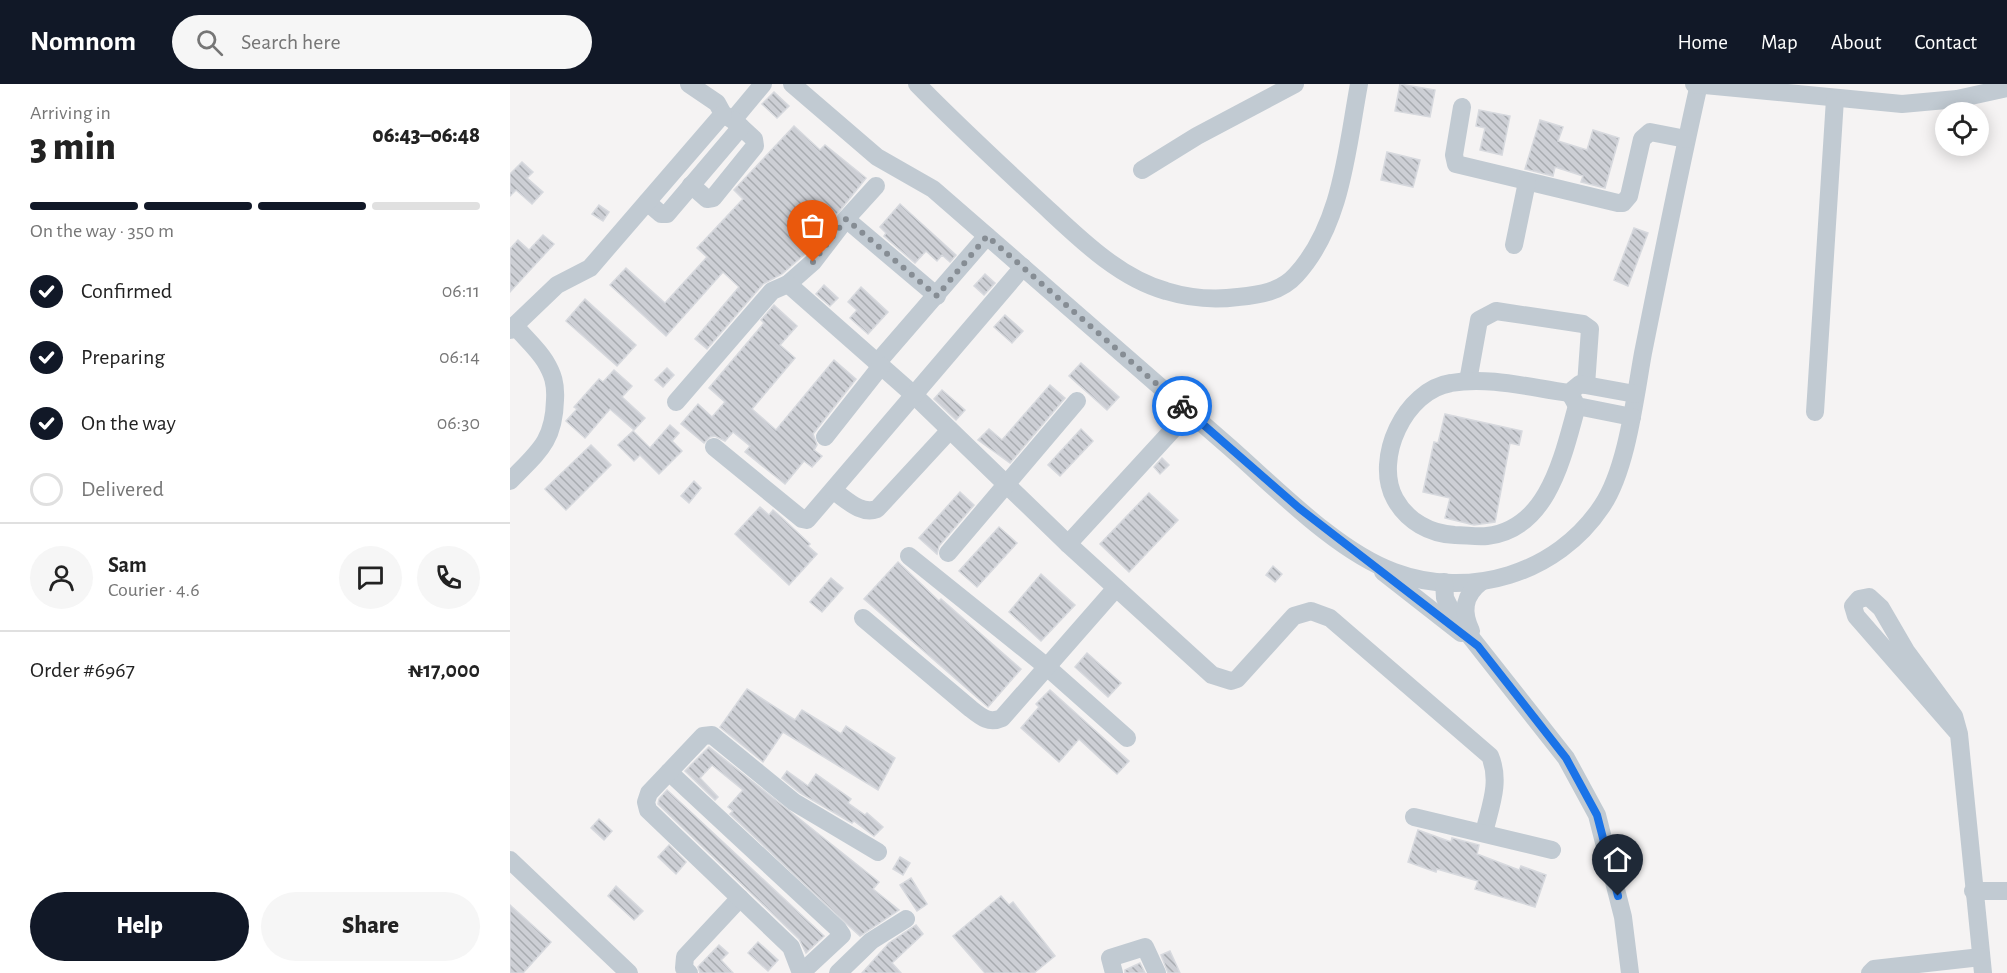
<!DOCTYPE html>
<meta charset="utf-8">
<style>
:root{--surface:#fff;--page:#f6f6f6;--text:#222;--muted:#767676;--line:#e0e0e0;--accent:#111827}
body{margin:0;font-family:"Alegreya Sans",sans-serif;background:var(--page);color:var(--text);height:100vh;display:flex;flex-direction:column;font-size:22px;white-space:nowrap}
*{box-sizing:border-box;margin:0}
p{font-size:20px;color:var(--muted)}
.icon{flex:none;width:33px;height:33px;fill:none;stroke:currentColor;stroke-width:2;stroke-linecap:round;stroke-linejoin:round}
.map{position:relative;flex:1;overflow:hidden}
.side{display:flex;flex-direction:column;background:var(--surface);width:510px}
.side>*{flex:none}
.fabs{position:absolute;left:1425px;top:18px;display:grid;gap:12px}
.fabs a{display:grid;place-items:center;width:54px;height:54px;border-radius:50%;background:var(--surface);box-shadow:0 3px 15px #0003;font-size:30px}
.pin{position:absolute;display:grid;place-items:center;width:51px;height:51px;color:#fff;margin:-62px -26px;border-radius:50% 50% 50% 0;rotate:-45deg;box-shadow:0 0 6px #0007}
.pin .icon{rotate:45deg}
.courier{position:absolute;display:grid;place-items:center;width:60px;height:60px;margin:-30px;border:4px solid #1a73e8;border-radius:50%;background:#fff;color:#222;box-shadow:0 2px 8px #0007}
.head em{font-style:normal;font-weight:800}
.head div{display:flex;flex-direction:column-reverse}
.head{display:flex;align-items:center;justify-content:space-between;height:102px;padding:0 30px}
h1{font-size:39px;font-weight:800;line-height:45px}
.bar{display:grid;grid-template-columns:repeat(4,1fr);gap:9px 6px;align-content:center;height:72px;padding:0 30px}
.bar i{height:8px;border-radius:4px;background:var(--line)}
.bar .selected{background:var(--accent)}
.bar p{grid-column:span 4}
.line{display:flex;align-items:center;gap:15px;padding:0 30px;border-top:2px solid var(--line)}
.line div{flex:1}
.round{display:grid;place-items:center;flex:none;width:63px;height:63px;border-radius:32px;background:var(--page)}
ol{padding:0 30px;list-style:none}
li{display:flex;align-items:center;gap:18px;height:66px}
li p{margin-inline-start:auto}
li .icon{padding:6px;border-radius:50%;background:var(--accent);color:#fff;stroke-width:4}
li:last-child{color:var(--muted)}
li i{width:33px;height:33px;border:3px solid var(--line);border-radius:50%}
.button{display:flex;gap:12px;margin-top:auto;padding:12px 30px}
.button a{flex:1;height:69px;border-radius:36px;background:var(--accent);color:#fff;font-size:24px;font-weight:800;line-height:69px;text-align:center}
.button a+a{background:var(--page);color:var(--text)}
header{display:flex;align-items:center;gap:36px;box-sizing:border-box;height:84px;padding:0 30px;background:var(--accent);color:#fff}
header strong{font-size:28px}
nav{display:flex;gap:33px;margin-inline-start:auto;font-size:21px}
.search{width:420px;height:54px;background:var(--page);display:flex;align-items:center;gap:15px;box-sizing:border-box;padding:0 21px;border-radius:33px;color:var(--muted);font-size:22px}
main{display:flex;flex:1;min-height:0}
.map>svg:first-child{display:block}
</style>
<header>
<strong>Nomnom</strong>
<div class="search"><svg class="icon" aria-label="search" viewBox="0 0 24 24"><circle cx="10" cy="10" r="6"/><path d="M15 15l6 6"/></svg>Search here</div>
<nav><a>Home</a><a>Map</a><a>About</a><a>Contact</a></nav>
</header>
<main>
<section class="side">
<div class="head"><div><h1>3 min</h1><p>Arriving in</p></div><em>06:43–06:48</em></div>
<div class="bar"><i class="selected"></i><i class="selected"></i><i class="selected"></i><i></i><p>On the way · 350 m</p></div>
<ol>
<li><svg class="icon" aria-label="check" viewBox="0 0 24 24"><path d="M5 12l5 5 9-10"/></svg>Confirmed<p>06:11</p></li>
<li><svg class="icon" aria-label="check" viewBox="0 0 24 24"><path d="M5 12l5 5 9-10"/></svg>Preparing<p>06:14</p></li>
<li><svg class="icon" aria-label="check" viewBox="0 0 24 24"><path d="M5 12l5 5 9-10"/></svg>On the way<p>06:30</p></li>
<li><i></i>Delivered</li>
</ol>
<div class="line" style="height:108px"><a class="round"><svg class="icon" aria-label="person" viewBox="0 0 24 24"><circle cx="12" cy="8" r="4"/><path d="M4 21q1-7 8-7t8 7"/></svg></a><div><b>Sam</b><p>Courier · 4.6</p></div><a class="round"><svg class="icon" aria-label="chat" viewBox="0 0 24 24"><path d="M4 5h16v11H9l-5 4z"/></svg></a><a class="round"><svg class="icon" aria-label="phone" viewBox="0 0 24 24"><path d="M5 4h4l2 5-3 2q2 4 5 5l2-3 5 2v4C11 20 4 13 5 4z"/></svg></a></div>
<div class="line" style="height:78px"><div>Order #6967</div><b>₦17,000</b></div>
<div class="button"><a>Help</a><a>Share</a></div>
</section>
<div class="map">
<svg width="1497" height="889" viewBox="0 0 1497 889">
<defs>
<pattern id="building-back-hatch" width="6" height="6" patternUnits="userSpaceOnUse" patternTransform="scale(1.5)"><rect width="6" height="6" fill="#cdcfd5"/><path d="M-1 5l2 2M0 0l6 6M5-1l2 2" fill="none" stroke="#a8abb0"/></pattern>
</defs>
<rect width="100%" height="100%" fill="#f5f3f3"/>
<!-- building -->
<g fill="url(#building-back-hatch)" stroke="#d7d9de" stroke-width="1.5">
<polygon points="890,0 925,6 920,33 885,27"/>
<polygon points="264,8 279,22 267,34 252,20"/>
<polygon points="969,26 1000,32 992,71 970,66 975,44 966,42"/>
<polygon points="1030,36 1053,43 1048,57 1077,66 1083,46 1109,54 1095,104 1071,98 1073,92 1045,83 1043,92 1015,85"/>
<polygon points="284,42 310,66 315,61 356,94 295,170 272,190 253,200 197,265 185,255 229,203 213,188 156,252 100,201 116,184 155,219 197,173 187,164 233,115 224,106"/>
<polygon points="877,68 910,76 903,103 871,96"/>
<polygon points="12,78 23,88 17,94 33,108 22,120 6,106 0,112 0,90"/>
<polygon points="390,120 446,171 440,178 432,171 427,177 416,167 405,179 374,152 376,149 370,143"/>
<polygon points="89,121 99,128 93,137 82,130"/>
<polygon points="1124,144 1138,149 1118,202 1104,196"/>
<polygon points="33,151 44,160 0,208 0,165 8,156 19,166"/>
<polygon points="475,190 485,199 474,211 464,202"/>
<polygon points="314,201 328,214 320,222 306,210"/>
<polygon points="351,203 378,228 358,250 340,234 347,226 338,218"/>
<polygon points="75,215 126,261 107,282 56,237"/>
<polygon points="264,221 287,242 270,261 285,274 242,325 266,346 324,276 346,295 303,350 307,361 304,366 312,372 302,383 294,377 275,400 235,368 240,362 223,348 215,357 205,352 200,353 194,359 171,340 188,320 202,333 215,318 199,304 254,239 251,236"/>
<polygon points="495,231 513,247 502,259 484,243"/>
<polygon points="571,279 609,313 597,326 559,292"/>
<polygon points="157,284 164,291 153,303 145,296"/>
<polygon points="104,286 122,302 112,313 135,334 124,346 100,325 75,354 56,337 67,325 64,323 89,295 93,298"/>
<polygon points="540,301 555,314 500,379 468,356 479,345 492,356"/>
<polygon points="432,306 455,326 446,336 424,315"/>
<polygon points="935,330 1012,347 1009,361 1000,359 985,438 964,441 935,434 940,414 913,408 924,358 928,359"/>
<polygon points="160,341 169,349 162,357 172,367 149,390 130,371 124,377 108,361 123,347 140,364"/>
<polygon points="571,345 583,357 550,392 538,381"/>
<polygon points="81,361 101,381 56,426 35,405"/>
<polygon points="652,374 659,381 650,390 644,383"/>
<polygon points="184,397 191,404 179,419 171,412"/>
<polygon points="450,408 464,421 429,462 427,470 409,454"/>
<polygon points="639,409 668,436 619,488 590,460"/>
<polygon points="250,423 259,431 263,426 271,433 300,460 298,462 307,470 279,501 225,450"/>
<polygon points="489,443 507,459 467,503 449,487"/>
<polygon points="388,478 429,517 431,515 511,585 478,623 354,515"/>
<polygon points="763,482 772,490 765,498 756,491"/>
<polygon points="531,490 565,521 531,557 499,528"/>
<polygon points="321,494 333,504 312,528 300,518"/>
<polygon points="577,569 611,599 598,613 565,583"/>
<polygon points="237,605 285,636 292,626 331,650 336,642 385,674 368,706 273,648 253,678 210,643"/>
<polygon points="540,606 619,677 607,690 569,655 549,678 511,644 529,623 526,620"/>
<polygon points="199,663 369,798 363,805 389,826 350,852 340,843 220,730 223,727 218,723 233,706 202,681 190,694 208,713 205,716 175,687"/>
<polygon points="277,687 298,702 306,690 341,715 338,719 355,731 357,729 373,743 364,752 344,737 342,739 290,709 272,694"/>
<polygon points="157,706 185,732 314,852 296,869 289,855 148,720 149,715"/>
<polygon points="89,735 102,747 94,756 81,744"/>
<polygon points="908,746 941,758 942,754 969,761 967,770 1009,786 1011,782 1036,791 1025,823 965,805 968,797 927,785 926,788 898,778"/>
<polygon points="159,761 176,778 166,790 148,773"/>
<polygon points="390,773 400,779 393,791 383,785"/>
<polygon points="401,794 417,820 407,827 390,801"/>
<polygon points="106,802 133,827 124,836 98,812"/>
<polygon points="491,812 499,821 503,818 545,872 524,889 475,889 443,852"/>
<polygon points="0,821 41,858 13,889 0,889"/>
<polygon points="406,841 413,850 382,879 391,889 352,889 379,859"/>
<polygon points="248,858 268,876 258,887 238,869"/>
<polygon points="209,861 218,869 211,876 223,889 190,889 188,883"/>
<polygon points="660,867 670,889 658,889 651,871"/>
<polygon points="630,879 635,889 615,889 615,886"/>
</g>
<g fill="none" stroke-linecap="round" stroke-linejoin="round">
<!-- minor -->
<g stroke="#c1cad2" stroke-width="18">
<polyline points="179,0 207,19 213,30 223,36 253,0"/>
<path d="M282,0L367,73L423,105C522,190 619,276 717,361C764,402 826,467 884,488C959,516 1047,490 1092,422C1117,385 1125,313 1133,269C1151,179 1169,89 1189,0"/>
<path d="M407,0C446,40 487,78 528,116C565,150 606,193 656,207C679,214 705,216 728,213C749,211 771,208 786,191C832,141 837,64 849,0"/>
<polyline points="1184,0 1392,20 1447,15 1497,4"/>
<polyline points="952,23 944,71 946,80 1108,119 1113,119 1119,112 1132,55 1140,48 1176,55"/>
<polyline points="632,86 687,52 785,0"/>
<polyline points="181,101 197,115 203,114 245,62 244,55 231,43"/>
<polyline points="137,118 151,130 157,130 231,43 223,36"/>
<polyline points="336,135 366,102"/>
<polyline points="1004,161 1017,98"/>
<polyline points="278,200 303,178 336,135 427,212"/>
<polyline points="0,246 47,201 80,184 213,30"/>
<polyline points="367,279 477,152"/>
<polyline points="958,297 969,236 986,227 1073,240 1080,245 1076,301"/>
<polyline points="1062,313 1067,322 1122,333"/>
<path d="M166,318L262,207L278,200L404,311L558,460L702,591L721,597L727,595L784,532L801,527L820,534L980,672C991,698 980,723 974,749"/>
<path d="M1067,322C1053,371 1039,445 977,452C967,453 955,451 945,451C920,450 897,437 885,415C863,375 895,306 941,299C979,292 1021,304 1059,309L1070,300L1125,310"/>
<polyline points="1305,328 1325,15"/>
<polyline points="315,353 371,282"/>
<polyline points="204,363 292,435 297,436 513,183"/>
<path d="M0,397C28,368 44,358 45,316C46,300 43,290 35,277C27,264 14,253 5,242"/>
<path d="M324,407C337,416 351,431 367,425L440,346"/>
<polyline points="558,460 679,328"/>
<polyline points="438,469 567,317"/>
<polyline points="399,472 537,583 617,654"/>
<polyline points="873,488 951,549"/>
<polyline points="934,498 935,514 944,532 1056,674 1087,731 1113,833 1120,889"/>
<path d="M353,534L461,625C471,633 479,640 492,634L606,504"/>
<path d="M961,547C952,528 953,512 971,498"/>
<polyline points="1449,650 1346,532 1343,522 1349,515 1359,513 1371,524 1396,567 1444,632 1449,650 1473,889"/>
<polyline points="159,688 328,845 332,851 291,889"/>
<polyline points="904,733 1042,766"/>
<polyline points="0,776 119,889"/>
<polyline points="1463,807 1497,807"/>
<polyline points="179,889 174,884 175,873 230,814"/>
<polyline points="291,889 281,863 138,726 136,718 139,709 193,652 202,651 284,718 368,768"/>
<polyline points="328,889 361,857 396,835"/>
<polyline points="604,889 600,874 635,863 647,889"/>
<polyline points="1360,889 1364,885 1471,873"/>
</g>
</g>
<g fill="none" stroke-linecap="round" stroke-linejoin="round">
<!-- done -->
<polyline stroke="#868d94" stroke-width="6" stroke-dasharray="0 10.8" points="303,178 336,135 427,212 477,152 672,322"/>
<!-- route -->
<polyline stroke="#1a73e8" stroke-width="8" points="672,322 789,424 968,562 1056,674 1087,731 1108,812"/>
</g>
</svg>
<div class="fabs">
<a><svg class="icon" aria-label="locate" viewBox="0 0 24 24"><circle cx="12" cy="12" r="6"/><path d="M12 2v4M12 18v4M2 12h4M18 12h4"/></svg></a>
</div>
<div class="pin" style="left:303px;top:178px;background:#ea580c"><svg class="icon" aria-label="bag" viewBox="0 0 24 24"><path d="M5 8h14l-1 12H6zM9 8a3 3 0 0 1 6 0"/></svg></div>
<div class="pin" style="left:1108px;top:812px;background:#1f2937"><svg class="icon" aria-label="home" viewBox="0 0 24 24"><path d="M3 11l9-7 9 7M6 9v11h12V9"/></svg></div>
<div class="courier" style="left:672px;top:322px"><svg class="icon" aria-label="bike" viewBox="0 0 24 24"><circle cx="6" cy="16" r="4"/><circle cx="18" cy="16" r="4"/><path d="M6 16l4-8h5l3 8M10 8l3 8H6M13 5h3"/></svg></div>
</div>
</main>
